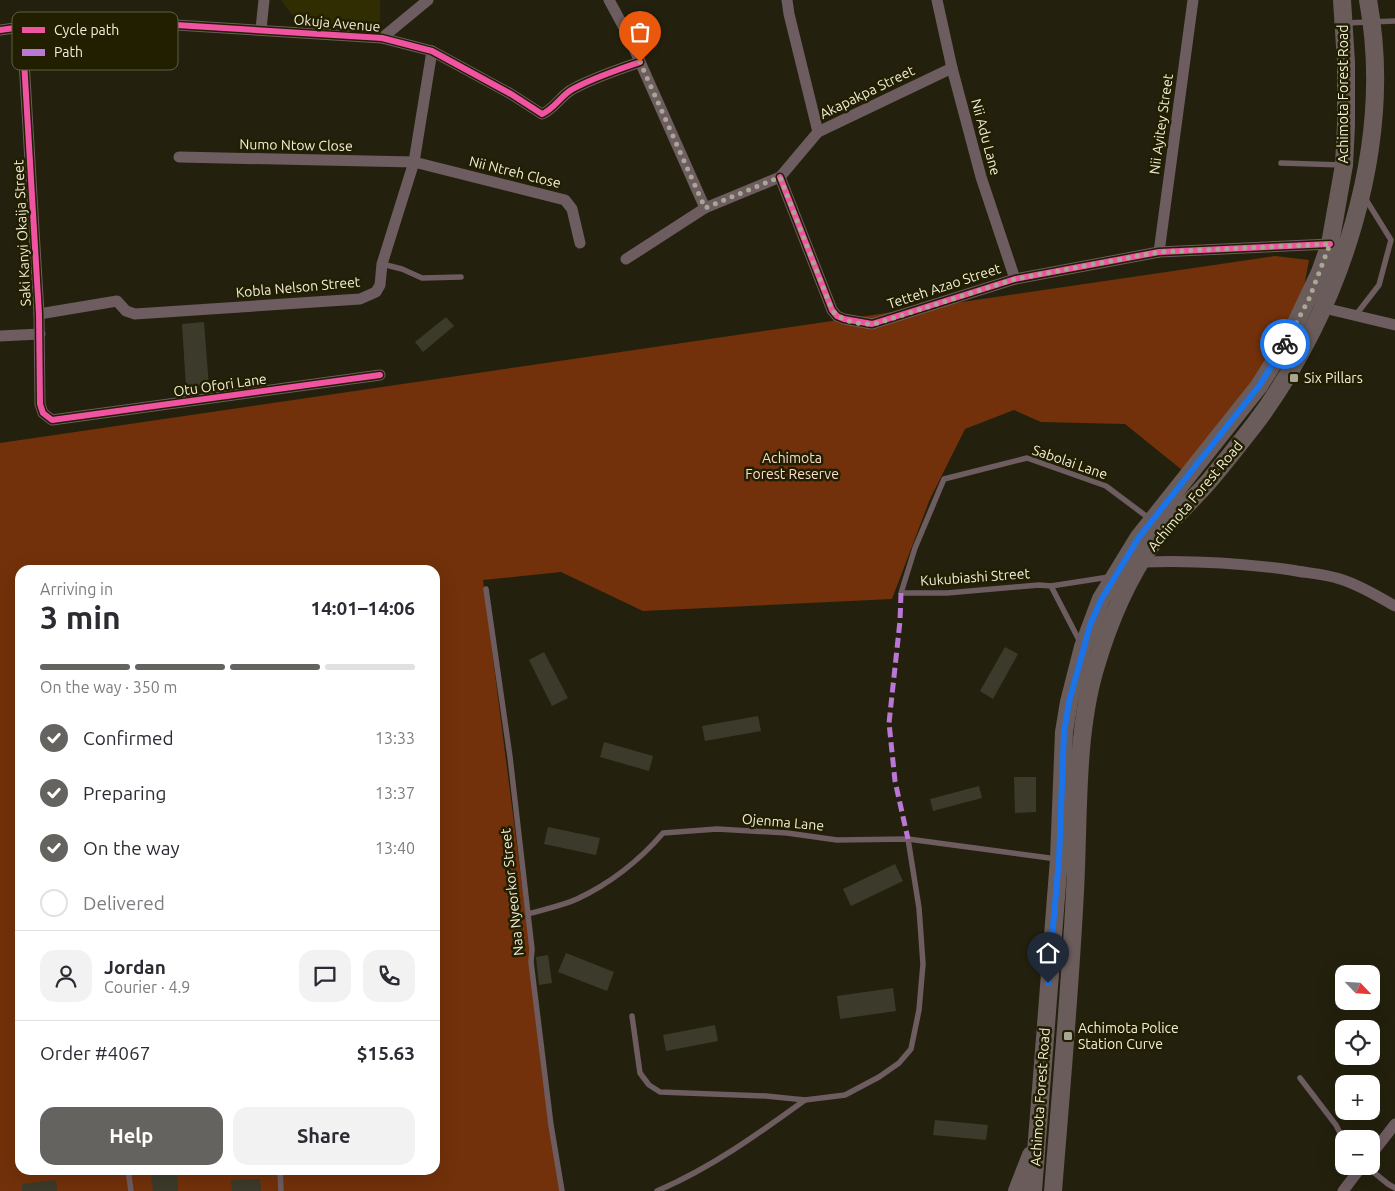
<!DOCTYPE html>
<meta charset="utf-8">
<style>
:root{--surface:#fff;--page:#f2f2f3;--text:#2b2b33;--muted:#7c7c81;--line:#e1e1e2;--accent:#64635f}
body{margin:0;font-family:Ubuntu,sans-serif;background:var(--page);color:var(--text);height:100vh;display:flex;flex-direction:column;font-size:19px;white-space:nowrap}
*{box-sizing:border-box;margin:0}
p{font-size:16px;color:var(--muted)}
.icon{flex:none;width:28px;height:28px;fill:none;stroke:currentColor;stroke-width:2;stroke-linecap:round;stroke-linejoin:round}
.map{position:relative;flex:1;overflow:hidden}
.details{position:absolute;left:15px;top:565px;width:425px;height:610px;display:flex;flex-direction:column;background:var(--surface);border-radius:15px;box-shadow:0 5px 20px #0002}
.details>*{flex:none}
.needle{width:32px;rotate:115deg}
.buttons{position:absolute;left:1335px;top:965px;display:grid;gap:10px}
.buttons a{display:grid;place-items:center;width:45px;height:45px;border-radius:10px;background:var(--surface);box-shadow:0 5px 20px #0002;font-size:25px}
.pin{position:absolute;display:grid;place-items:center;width:42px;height:42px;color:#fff;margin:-51px -21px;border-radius:50% 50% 50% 0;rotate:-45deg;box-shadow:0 0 5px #0007}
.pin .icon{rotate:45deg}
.courier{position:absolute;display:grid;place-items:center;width:50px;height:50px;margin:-25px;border:4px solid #1a73e8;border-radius:50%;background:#fff;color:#222;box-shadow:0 1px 6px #0007}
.headline em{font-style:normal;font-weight:600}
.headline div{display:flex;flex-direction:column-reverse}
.headline{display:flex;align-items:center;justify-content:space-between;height:85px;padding:0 25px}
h1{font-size:32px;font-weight:600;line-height:38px}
.bar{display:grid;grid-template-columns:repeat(4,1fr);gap:8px 5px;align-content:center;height:60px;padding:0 25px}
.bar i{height:6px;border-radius:4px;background:var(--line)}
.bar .active{background:var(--accent)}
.bar p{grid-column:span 4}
.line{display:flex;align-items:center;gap:12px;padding:0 25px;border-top:1px solid var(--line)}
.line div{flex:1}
.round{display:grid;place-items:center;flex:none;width:52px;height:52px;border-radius:15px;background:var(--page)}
ol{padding:0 25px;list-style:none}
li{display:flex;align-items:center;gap:15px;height:55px}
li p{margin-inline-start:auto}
li .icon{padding:5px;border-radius:50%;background:var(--accent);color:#fff;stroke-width:4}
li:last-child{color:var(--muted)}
li i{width:28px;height:28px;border:2px solid var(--line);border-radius:50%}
.action{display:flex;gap:10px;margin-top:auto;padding:10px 25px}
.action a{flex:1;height:58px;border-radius:15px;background:var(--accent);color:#fff;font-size:20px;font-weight:600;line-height:58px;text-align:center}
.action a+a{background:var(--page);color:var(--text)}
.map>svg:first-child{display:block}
</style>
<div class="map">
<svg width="1395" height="1191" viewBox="0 0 1395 1191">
<rect width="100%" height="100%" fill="#23210d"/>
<!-- built -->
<polygon fill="#312d03" points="281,0 380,0 380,29 297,21"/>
<!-- green -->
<path fill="#72310a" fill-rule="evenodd" d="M1275,256L1309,260L1302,298L1272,356L1182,470L1125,424L1041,422L1014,410L965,429L930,499L892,599L643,611L561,572L483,580L561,1191H0V443ZM20,570H435V1170H20Z"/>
<!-- building -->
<g fill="#3c3a2a">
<polygon points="446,317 454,326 423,352 415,342"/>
<polygon points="204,322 209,387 186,388 182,324"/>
<polygon points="1005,647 1018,654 993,699 980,691"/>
<polygon points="544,652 568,698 552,706 529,660"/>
<polygon points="758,716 761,731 705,741 702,726"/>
<polygon points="604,742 653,756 649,771 600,757"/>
<polygon points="1014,777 1036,777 1036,812 1015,813"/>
<polygon points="979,786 982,798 933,811 930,799"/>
<polygon points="548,827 600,838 596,855 544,844"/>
<polygon points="895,864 903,881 851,906 843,889"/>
<polygon points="566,953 614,972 607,991 558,972"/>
<polygon points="548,955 552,983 539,985 536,957"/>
<polygon points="893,988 896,1011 840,1019 837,996"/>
<polygon points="715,1025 718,1041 666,1051 663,1035"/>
<polygon points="935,1120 988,1125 986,1140 933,1135"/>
<polygon points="150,1170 177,1170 178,1191 153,1191"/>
<polygon points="260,1179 261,1191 232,1191 231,1180"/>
<polygon points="56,1180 57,1191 22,1191 22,1184"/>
</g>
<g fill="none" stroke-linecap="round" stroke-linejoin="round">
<!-- service -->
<g stroke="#6d5c60" stroke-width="5.5">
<polyline points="1345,23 1395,21"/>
<polyline points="1281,163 1342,165"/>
<polyline points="382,264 402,269 422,278 461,277"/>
<polyline points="1355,316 1379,285 1391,240 1365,198"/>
<polyline points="1109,577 1051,586 1039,585 947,593 901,593 915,548 944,479 1027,458 1106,486 1150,519"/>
<polyline points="1051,586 1080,642"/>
<polyline points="486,589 510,757 532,949 531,962 551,1125 562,1191"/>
<path d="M528,914C544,909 562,906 577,899C609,884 640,860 663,833L717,829L787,833L837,840L908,839L1057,859"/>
<polyline points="632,1016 640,1073 649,1085 660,1092 766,1096 805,1100 845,1095 879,1077 899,1063 911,1049 919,1010 923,964 919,908 908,839"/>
<polyline points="1300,1078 1336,1125 1344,1141"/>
<polyline points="1366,1166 1388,1184 1395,1188"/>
<polyline points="128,1170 131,1191"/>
<polyline points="280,1170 281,1191"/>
<path d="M657,1191C711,1168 758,1134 805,1100"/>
</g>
<!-- minor -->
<g stroke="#6d5c60" stroke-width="11">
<polyline points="609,0 629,37 705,208"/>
<polyline points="787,0 789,14 818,132"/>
<polyline points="937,0 952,68 981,177 1015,279"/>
<polyline points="22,27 39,314 40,404 43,413 52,420 380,375"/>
<polyline points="261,29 264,0"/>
<path d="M0,30L22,27L96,23L160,24L382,38L432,51L511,94L542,114C554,109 560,97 571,90C592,78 617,70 640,62"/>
<polyline points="382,38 428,0"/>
<polyline points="179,157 414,162 565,200 572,209 580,243"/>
<polyline points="780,177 832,310 837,316 844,319 872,324 1015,279 1159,252 1330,244"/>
<polyline points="1159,252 1193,0"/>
<polyline points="626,259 705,208 780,177 818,132 952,68"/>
<polyline points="1324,308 1395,325"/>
<polyline points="39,314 117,301 126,311 135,314 360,299 376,292 380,285 382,264 414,162 432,51"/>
<polyline points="0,336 40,334"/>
<path d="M1141,562C1192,560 1241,563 1291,570C1307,573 1325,574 1340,579C1360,585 1377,596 1395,606"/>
<polyline points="1371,1155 1395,1124"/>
<polyline points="1343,1191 1362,1166"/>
</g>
<!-- primary -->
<g stroke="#6a5c5a" stroke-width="18">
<polyline points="1017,1191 1031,1155"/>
<polyline points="1033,1191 1059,859 1064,732 1069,702 1083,647 1101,599 1139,537 1259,386 1289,338 1320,272 1330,244 1344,165 1346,125 1346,62 1342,0"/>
<path d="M1053,1191C1061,1091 1070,991 1075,891C1079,819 1075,737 1095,669C1108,624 1127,579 1154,541C1171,519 1192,501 1210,480C1225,462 1240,443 1254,425C1341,310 1395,144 1368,0"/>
</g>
<!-- quiet -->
<polyline stroke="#ba77d6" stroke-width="5" stroke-dasharray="10 5" stroke-linecap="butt" points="901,593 900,621 889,723 895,781 908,839"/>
<!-- cycleway casing -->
<g stroke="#221e00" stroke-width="9">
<g id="cycleway">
<polyline points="22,27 39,314 40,404 43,413 52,420 380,375"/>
<path d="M0,30L22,27L96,23L160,24L382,38L432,51L511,94L542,114C554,109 560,97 571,90C592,78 617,70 640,62"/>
<polyline points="780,177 832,310 837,316 844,319 872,324 1015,279 1159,252 1330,244"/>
</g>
</g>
<!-- cycleway -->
<use href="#cycleway" stroke="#f153a3" stroke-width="6"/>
</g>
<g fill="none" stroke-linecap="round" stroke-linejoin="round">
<!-- done -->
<path stroke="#a9a794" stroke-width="5" stroke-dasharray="0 9" d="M640,62L705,208L780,177L832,310C840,322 864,326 878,323L1015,279L1159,252L1330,244L1309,299L1285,344"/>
<!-- route -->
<polyline stroke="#1a73e8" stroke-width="6" points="1048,983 1059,859 1064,732 1069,702 1090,625 1101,600 1139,537 1259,386 1285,344"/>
</g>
<!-- markers -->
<g fill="#a9a794" stroke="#221e00" stroke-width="2">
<rect x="1289" y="373" width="10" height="10" rx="2.5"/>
<rect x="1063" y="1031" width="10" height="10" rx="2.5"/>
</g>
<g text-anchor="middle" stroke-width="5" stroke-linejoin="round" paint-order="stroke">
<!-- street labels -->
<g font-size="14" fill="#f1efdc" stroke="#221e00">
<text transform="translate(337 23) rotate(5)" y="5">Okuja Avenue</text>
<text transform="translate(867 92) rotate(-26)" y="5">Akapakpa Street</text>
<text transform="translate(1343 94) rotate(-90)" y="5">Achimota Forest Road</text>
<text transform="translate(1161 124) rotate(-82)" y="5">Nii Ayitey Street</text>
<text transform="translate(986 137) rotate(75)" y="5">Nii Adu Lane</text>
<text transform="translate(296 145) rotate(1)" y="5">Numo Ntow Close</text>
<text transform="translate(515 172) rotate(14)" y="5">Nii Ntreh Close</text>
<text transform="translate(22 233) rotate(-93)" y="5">Saki Kanyi Okaija Street</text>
<text transform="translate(944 286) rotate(-18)" y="5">Tetteh Azao Street</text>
<text transform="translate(298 287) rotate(-5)" y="5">Kobla Nelson Street</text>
<text transform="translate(220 385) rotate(-8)" y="5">Otu Ofori Lane</text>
<text transform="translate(1070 462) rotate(19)" y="5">Sabolai Lane</text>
<text transform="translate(1195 496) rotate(-50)" y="5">Achimota Forest Road</text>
<text transform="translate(975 577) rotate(-4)" y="5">Kukubiashi Street</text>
<text transform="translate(783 822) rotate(5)" y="5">Ojenma Lane</text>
<text transform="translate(512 892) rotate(-96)" y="5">Naa Nyeorkor Street</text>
<text transform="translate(1040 1097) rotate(-86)" y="5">Achimota Forest Road</text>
</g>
<!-- poi labels -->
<g font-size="14" fill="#f1efdc" stroke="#221e00" text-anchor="start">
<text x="1304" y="383">Six Pillars</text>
<text x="1078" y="1033">Achimota Police<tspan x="1078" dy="16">Station Curve</tspan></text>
</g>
<!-- park labels -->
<g font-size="14" fill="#fadbce" stroke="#221e00">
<text x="792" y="463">Achimota<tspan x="792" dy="16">Forest Reserve</tspan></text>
</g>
</g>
<!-- legend -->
<rect x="12" y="12" width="166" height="58" rx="8" fill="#221e00" stroke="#605d42" stroke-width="1"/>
<rect x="22" y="27" width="23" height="6" fill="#f153a3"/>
<rect x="22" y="49" width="23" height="7" fill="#ba77d6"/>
<g font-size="14" fill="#f1efdc">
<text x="54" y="35">Cycle path</text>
<text x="54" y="57">Path</text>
</g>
</svg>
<div class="buttons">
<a><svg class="needle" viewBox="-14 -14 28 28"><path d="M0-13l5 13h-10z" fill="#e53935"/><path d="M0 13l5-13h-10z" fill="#7c7c81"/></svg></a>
<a><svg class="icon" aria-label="locate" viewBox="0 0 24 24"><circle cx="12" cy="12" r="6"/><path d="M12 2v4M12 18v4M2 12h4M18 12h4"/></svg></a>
<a>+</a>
<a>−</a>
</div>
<div class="pin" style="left:640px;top:62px;background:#ea580c"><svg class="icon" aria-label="bag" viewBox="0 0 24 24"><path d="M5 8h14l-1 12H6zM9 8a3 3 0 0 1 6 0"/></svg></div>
<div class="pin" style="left:1048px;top:983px;background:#1f2937"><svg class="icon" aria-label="home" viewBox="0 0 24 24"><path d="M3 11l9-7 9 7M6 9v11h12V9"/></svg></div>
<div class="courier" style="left:1285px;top:344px"><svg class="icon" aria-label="bike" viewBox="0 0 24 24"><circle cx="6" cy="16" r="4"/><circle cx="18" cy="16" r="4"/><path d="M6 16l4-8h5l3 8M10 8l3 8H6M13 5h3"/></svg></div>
<section class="details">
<div class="headline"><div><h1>3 min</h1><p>Arriving in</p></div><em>14:01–14:06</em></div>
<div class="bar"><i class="active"></i><i class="active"></i><i class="active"></i><i></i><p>On the way · 350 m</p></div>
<ol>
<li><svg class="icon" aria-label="check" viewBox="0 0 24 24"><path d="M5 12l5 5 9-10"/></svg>Confirmed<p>13:33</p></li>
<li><svg class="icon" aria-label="check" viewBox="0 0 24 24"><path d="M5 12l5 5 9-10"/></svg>Preparing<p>13:37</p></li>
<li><svg class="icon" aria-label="check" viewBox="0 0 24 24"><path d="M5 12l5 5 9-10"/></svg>On the way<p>13:40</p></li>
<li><i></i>Delivered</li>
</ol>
<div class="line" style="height:90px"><a class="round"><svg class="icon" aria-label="person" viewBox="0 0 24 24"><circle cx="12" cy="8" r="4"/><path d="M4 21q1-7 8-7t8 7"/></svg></a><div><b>Jordan</b><p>Courier · 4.9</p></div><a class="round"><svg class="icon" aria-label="chat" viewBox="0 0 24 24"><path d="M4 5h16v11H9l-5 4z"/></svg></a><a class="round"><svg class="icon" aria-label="phone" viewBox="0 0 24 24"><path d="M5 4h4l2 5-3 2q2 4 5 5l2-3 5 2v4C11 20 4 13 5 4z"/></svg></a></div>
<div class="line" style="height:65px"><div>Order #4067</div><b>$15.63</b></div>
<div class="action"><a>Help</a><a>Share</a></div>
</section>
</div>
